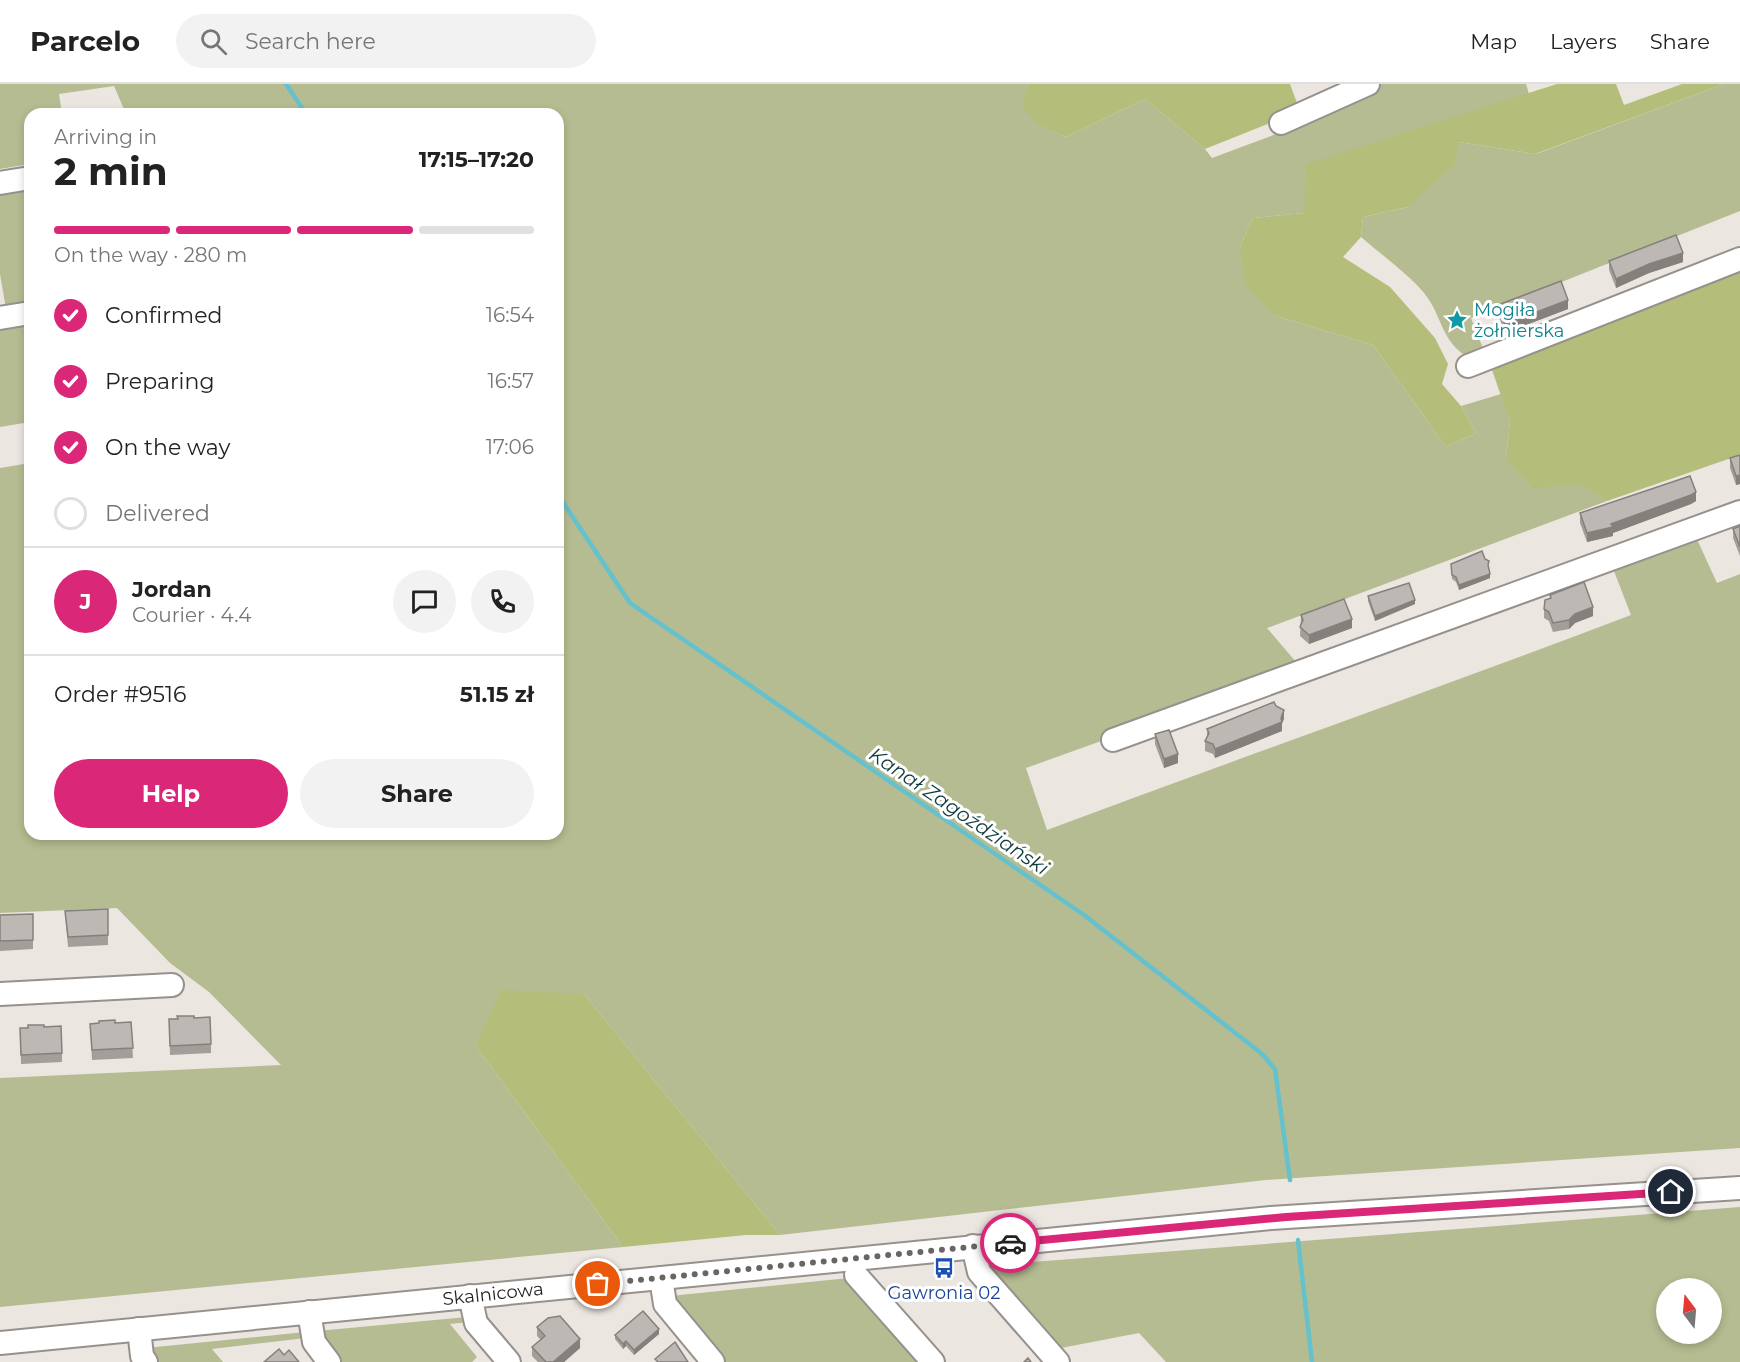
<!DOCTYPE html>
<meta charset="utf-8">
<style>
:root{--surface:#fff;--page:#f2f2f2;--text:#222;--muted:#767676;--line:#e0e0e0;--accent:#db2777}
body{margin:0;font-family:Montserrat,sans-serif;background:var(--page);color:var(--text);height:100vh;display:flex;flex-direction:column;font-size:22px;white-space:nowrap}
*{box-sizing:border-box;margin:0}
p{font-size:20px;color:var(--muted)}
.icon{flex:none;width:33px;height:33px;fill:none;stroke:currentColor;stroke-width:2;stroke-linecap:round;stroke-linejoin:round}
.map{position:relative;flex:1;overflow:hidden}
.drawer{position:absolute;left:24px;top:24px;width:540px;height:732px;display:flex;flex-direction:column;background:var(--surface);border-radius:18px;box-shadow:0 3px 9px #0003}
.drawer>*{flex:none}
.needle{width:39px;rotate:344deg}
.buttons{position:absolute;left:1656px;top:1194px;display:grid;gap:12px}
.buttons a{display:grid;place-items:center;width:66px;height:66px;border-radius:50%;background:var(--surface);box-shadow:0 3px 9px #0003;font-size:30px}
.pin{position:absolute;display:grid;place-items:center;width:51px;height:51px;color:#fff;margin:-26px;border:3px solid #fff;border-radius:50%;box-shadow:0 2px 6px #0007}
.courier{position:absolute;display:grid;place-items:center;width:60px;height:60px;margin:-30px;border:4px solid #db2777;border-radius:50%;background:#fff;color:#222;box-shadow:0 2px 8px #0007}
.overview em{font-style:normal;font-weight:700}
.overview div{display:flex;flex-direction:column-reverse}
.overview{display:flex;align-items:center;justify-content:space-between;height:102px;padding:0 30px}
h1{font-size:39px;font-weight:700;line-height:45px}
.bar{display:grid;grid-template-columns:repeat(4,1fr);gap:9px 6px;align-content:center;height:72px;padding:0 30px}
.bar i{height:8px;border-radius:4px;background:var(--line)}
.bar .selected{background:var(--accent)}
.bar p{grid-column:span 4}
.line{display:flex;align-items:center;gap:15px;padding:0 30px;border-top:2px solid var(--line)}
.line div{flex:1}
.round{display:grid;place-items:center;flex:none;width:63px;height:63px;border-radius:32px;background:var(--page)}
ol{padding:0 30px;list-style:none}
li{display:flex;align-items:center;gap:18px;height:66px}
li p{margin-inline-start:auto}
li .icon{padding:6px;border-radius:50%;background:var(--accent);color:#fff;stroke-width:4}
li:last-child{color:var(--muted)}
li i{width:33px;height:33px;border:3px solid var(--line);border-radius:50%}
.cta{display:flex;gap:12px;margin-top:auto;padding:12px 30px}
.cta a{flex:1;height:69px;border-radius:36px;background:var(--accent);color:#fff;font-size:24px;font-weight:700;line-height:69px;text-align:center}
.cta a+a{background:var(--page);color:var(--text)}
header{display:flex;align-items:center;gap:36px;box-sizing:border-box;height:84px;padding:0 30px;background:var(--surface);border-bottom:2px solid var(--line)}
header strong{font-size:28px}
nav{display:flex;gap:33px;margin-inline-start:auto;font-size:21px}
.search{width:420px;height:54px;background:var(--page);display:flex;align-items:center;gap:15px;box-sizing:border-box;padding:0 21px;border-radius:33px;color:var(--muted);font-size:22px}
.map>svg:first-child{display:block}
</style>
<header>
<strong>Parcelo</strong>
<div class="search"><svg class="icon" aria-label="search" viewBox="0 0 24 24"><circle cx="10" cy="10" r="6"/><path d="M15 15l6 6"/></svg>Search here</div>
<nav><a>Map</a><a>Layers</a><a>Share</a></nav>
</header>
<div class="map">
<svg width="1740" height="1278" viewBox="0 0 1740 1278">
<rect width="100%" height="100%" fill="#ece6e1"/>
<!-- green -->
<g fill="#b6bc91" fill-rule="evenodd">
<path d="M0,0H1028L1023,23L1040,41L1066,53L1145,15L1205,65L1212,74L1271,52L1381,0H1526L1529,10L1451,36L1304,129L1253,134L1240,163L1276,232L1373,261L1446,363L1476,349L1461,322L1501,310L1510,338L1506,374L1579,399L1607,417L1267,544L1302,585L1026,684L1047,746C1242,673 1437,605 1631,531L1612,482L1695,451L1717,499L1740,490V1064L1266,1096L780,1151L584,910L476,962L623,1163L0,1223V994L281,981L209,908L170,879L117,824L0,829V384L30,379V750H558V30H126L114,2L59,10L62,30H30V80L0,85Z"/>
<path d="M1724,0H1740V127L1471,234L1484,267L1469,274C1441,257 1443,235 1427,213C1416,196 1378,168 1361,153L1363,133L1408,123L1459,58L1536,70Z"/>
<polygon points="27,100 30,117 30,221 6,225 0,190 0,105"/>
<polygon points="30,241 30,338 0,343 0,246"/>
<path d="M1740,1123V1278H1166L1139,1249L1056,1265L981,1182ZM1666,1204H1712V1250H1666Z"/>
<polygon points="849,1194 922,1278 722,1278 670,1212"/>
<polygon points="467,1233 469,1238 450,1240 477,1273 472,1278 336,1278 317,1247"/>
<polygon points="305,1248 306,1254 212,1265 223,1278 153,1278 146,1264"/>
</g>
<!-- forest -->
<g fill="#b4bd7a">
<polygon points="1028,0 1290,0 1300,27 1205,65 1145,15 1066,53 1039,41 1022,23"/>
<polygon points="1557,0 1616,0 1624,21 1682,0 1724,0 1535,70 1459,58 1455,80 1408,123 1363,133 1361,153 1343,173 1390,203 1435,254 1448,280 1442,300 1461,322 1476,349 1446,363 1373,261 1276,232 1246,202 1240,163 1253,134 1304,129 1306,80"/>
<polygon points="1740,181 1740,371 1607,417 1579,400 1533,404 1506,374 1510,338 1490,280"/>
<polygon points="501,906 584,910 780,1151 746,1151 623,1163 476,962"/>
</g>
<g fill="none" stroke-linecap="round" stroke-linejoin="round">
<!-- stream -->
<g stroke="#65c1cd" stroke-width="4.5">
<polyline points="286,0 306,30"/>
<polyline points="558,411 630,519 1084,831 1261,969 1275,985 1290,1096"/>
<polyline points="1298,1156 1312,1278"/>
</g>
<!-- minor casing -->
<g stroke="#97918d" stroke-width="26">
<g id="minor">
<polyline points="1281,39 1368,0"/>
<polyline points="0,99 30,94"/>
<polyline points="0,234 30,229"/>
<polyline points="1468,282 1740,175"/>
<polyline points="1113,656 1740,428"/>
<polyline points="0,910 172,901"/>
<polyline points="973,1162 979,1188 1058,1278"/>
<polyline points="856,1191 933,1278"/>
<polyline points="661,1194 665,1220 713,1278"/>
<polyline points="470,1212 476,1239 509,1278"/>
<polyline points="309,1228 314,1258 329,1278"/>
<polyline points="139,1245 142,1272 146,1278"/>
<polyline points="0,1259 1271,1134 1740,1104"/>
</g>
</g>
<!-- minor -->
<use href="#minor" stroke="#fff" stroke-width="22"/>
</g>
<!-- wall -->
<g fill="#a39e9a">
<polygon points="1609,177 1683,178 1649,189 1616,204 1609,186"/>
<polygon points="1498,221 1568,225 1505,249 1498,230"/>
<polygon points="1740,371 1740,400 1736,401 1730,384 1730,374"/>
<polygon points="1696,417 1691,420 1613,449 1613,452 1587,458 1580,439 1580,429"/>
<polygon points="1740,439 1740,472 1733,454 1733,445 1740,442"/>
<polygon points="1485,475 1489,482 1488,484 1490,494 1459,506 1456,498 1452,495 1451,480"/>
<polygon points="1550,511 1593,532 1575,539 1569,545 1553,548 1549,537 1544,534 1544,525 1550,514"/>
<polygon points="1368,512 1415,520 1375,537 1368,517"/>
<polygon points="1301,531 1352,544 1309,560 1300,552"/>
<polygon points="1276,622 1284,635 1282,639 1282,647 1215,674 1213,670 1205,667 1205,657 1207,653 1207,645"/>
<polygon points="1155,650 1178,679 1164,684 1155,660"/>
<polygon points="108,825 108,861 68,863 65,827"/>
<polygon points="33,830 33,865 0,867 0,831"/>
<polygon points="194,934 211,960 211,969 170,971 169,935"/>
<polygon points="131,938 133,974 92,976 90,940"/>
<polygon points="20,944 62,969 62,978 21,980"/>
<polygon points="537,1243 580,1264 564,1278 538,1278 532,1272 532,1263 541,1256 537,1252"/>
<polygon points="659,1250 634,1271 626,1262 623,1265 615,1255 615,1251"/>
</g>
<!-- shaded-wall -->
<g fill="#84817d">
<polygon points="1683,169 1683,178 1649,189 1616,204 1616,195 1649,180"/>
<polygon points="1568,216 1568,225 1505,249 1505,240"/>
<polygon points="1740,391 1740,400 1736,401 1736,392"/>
<polygon points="1696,408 1696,417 1691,420 1613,449 1613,452 1587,458 1587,449"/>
<polygon points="1490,490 1490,494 1459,506 1459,501"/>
<polygon points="1415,516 1415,520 1375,537 1375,532"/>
<polygon points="1593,523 1593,532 1575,539 1569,545 1569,536 1575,530"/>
<polygon points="1352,535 1352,544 1309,560 1309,551"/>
<polygon points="1284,626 1284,635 1282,639 1282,647 1215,674 1215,665 1281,634"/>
<polygon points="1178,670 1178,679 1164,684 1164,675"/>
<polygon points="659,1245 659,1250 634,1271 634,1266"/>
<polygon points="580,1255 580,1264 564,1278 553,1278"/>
<polygon points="626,1257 626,1262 623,1265 623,1260"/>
</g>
<!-- building -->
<g fill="#bdb8b3" stroke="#84817d" stroke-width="1.5">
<polygon points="1676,151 1683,169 1649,180 1616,195 1609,177"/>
<polygon points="1561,197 1568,216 1505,240 1498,221"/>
<polygon points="1740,371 1740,391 1736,392 1730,374"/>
<polygon points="1690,392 1696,408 1691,411 1611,440 1613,443 1587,449 1580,429"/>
<polygon points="1740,442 1740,463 1733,445"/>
<polygon points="1482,467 1485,475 1489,477 1488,481 1490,490 1459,501 1456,493 1452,491 1451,480"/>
<polygon points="1584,498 1593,523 1575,530 1569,536 1553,539 1549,528 1544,525 1545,516 1551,514 1550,511"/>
<polygon points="1409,499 1415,516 1375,532 1368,512"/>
<polygon points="1344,515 1352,535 1309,551 1300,543 1303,536 1301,531"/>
<polygon points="1274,618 1276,622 1284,626 1281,634 1282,638 1215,665 1213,660 1205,657 1209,649 1207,645"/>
<polygon points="1169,646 1178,670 1164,675 1155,650"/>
<polygon points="108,825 108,851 68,853 65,827"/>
<polygon points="33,830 33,856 0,857 0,831"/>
<polygon points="177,932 194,932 194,934 210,933 211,960 170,962 169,935 178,935"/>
<polygon points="115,936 115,939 131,938 133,964 92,966 90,940 99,939 99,937"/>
<polygon points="28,941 44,941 44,943 61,942 62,969 21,971 20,944 28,944"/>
<polygon points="643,1227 659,1245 634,1266 626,1257 623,1260 615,1251"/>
<polygon points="560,1232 580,1255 553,1278 546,1278 532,1263 545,1252 537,1243 548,1234"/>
<polygon points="675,1258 688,1278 658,1278 655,1275"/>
<polygon points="279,1265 284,1271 289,1266 299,1278 264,1278"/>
<polygon points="1028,1274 1031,1278 1024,1278"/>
</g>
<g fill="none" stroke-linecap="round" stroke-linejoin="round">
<!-- done -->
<polyline stroke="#686562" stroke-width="6" stroke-dasharray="0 10.8" points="598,1200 1010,1159"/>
<!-- route -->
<polyline stroke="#db2777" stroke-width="8" points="1010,1159 1286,1133 1671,1108"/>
</g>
<!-- icons -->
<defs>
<g id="sight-bare" transform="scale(1.62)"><path d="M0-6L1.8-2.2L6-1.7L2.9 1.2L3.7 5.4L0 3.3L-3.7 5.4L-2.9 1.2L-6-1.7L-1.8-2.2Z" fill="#0f9aa8" stroke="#fff" stroke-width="2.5" paint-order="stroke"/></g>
<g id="bus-bare" transform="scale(1.62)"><path d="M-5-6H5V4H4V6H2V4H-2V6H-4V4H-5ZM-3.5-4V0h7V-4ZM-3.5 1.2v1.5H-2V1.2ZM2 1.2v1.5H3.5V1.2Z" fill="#1a4fb4" stroke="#fff" stroke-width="2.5" paint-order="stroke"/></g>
</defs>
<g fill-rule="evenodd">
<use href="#sight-bare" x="1457" y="236"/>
<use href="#bus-bare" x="944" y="1184"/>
</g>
<g text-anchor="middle" stroke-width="6" stroke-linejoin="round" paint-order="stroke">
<!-- culture labels -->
<g font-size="18" fill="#0d838f" stroke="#fff" text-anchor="start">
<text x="1474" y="232">Mogiła<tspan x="1474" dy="21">żołnierska</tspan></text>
</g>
<!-- transit labels -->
<g font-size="18" fill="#164399" stroke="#fff">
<text x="944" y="1215">Gawronia 02</text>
</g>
<!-- street labels -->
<g font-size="18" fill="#211f1d" stroke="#fff">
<text transform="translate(493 1210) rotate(-6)" y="6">Skalnicowa</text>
</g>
<!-- water labels -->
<g font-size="20" font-style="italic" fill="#0f3c41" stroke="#fff">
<text transform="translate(959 727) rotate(34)" y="7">Kanał Zagoździański</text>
</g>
</g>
</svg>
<div class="buttons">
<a><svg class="needle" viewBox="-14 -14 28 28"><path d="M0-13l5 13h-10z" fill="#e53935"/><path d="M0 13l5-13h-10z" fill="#767676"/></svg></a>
</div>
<div class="pin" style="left:598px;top:1200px;background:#ea580c"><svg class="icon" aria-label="bag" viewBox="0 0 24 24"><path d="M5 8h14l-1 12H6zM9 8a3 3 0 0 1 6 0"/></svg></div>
<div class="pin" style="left:1671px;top:1108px;background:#1f2937"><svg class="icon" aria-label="home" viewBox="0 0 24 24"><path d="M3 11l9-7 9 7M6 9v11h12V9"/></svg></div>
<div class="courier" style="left:1010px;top:1159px"><svg class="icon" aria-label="car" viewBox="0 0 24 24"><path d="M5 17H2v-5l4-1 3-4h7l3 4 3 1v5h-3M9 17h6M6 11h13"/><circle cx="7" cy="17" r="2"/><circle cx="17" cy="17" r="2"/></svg></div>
<section class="drawer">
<div class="overview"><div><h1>2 min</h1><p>Arriving in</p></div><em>17:15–17:20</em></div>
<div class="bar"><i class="selected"></i><i class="selected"></i><i class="selected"></i><i></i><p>On the way · 280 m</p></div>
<ol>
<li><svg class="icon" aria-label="check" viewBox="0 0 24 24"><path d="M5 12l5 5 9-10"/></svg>Confirmed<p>16:54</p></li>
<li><svg class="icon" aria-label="check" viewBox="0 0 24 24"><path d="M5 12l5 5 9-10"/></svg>Preparing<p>16:57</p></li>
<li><svg class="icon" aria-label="check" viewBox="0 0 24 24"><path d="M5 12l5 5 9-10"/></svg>On the way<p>17:06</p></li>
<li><i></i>Delivered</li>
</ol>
<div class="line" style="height:108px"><b class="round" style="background:var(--accent);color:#fff">J</b><div><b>Jordan</b><p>Courier · 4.4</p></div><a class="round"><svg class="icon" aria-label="chat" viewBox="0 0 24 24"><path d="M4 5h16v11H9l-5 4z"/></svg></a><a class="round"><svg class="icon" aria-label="phone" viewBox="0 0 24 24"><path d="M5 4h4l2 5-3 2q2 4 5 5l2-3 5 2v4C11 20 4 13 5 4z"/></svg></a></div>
<div class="line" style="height:78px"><div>Order #9516</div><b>51.15 zł</b></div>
<div class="cta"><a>Help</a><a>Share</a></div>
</section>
</div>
